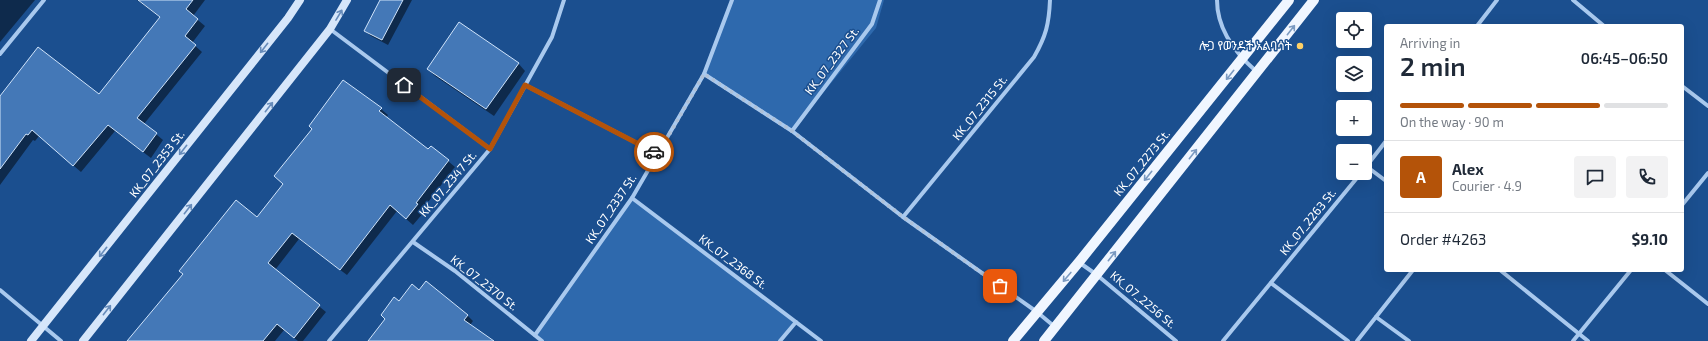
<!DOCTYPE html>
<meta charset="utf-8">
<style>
:root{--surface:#fff;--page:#f2f2f3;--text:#1f2937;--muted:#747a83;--line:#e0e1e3;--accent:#b45309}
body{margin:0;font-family:"Exo 2","Noto Sans Ethiopic",sans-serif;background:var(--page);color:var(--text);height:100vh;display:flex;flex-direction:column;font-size:15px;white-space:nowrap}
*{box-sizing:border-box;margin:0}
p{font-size:13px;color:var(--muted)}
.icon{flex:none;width:22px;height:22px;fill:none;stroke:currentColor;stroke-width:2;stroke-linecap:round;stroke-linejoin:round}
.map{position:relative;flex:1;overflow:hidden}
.side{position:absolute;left:1384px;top:24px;width:300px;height:248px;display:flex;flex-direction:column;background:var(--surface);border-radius:4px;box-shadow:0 4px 16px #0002}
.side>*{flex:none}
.controls{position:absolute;left:1336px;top:12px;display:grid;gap:8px}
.controls a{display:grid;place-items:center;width:36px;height:36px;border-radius:4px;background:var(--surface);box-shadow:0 4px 16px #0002;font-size:20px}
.pin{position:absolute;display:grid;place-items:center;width:34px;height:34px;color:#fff;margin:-17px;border-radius:8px;box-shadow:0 2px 6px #0006}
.courier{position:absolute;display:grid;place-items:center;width:40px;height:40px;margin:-20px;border:3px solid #b45309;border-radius:50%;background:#fff;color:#222;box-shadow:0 1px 5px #0007}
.head em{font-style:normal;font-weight:600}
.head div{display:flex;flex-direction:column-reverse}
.head{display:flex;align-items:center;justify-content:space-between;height:68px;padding:0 16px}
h1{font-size:26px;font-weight:600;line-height:30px}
.bar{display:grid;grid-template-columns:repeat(4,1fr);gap:6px 4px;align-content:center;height:48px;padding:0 16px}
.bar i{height:5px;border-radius:3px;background:var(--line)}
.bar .on{background:var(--accent)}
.bar p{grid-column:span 4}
.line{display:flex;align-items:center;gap:10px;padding:0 16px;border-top:1px solid var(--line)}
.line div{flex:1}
.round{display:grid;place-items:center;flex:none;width:42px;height:42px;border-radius:4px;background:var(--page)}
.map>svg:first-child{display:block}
</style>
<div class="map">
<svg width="1708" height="341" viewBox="0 0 1708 341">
<rect width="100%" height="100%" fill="#1b4f8f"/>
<!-- green -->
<g fill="#2e69ad">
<polygon points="732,0 884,0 876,28 792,131 704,74"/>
<polygon points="632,198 796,322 780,341 542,341 535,335"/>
</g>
<!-- shadow -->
<g fill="#0007">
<polygon points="0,0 35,0 0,42"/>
<polygon points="137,0 205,0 193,16 205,26 192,43 202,52 144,124 163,140 151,158 115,131 81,172 39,136 35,141 33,140 0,185 0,98 99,95 161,18"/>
<polygon points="381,0 412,0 388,45 371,36 365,31"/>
<polygon points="518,63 525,71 494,116 435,76 428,69"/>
<polygon points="381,109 388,115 386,118 428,151 448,161 455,167 422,210 424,212 413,225 397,211 347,275 299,239 275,270 326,312 303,341 298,341 284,330 275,341 128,341 257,218"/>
<polygon points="426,283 468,316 473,321 470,325 492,341 369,341 399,302 419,291"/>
</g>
<!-- building -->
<g fill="#4478b7" stroke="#cfe3fa">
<polygon points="138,0 193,0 186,9 198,19 185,36 196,45 137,118 157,133 143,152 108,125 73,166 32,130 28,135 26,134 0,169 0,96 38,47 99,94 160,17"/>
<polygon points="380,0 403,0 382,40 364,31"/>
<polygon points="459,22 519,63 486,109 427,69"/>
<polygon points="343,80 382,108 379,111 428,149 431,146 449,160 416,203 418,204 406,219 390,205 340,270 292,233 268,263 320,305 294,338 277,324 263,341 127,341 183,274 179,271 236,200 257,217 283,184 274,176 312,129 309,126"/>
<polygon points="426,281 468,315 464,320 494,341 368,341 385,319 381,315 394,297 399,301 412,284 419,290"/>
</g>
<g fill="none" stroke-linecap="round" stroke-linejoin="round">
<!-- street -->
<g stroke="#a9c9ee" stroke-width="4">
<path d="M1217,0C1217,30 1235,53 1257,72"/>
<polyline points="1573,0 1604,26"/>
<polyline points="1477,26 1497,0"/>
<polyline points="330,29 490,149"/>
<polyline points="0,54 44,0"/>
<polyline points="704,74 792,131 903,217 1037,312 1055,327"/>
<polyline points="525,85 658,154"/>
<polyline points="1682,86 1708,106"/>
<polyline points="792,131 872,24 880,0"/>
<polyline points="1366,166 1386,181"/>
<polyline points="1365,168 1386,141"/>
<polyline points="632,198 821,341"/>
<polyline points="1682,205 1708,173"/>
<path d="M903,217L1034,57C1046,36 1049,24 1050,0"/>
<polyline points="413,242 455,271 542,341"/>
<polyline points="1080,263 1097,275 1176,341"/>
<polyline points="1500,270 1588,341"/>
<polyline points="1665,270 1708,304"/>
<polyline points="1271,283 1348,341"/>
<polyline points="0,290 61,341"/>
<polyline points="1376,317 1409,341"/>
<polyline points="535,335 632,198 704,74 732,0"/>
<polyline points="329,341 490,149 552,37 564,0"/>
<polyline points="780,341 796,322"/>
<polyline points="1223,341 1361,173"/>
<polyline points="1357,341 1413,270"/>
<polyline points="1573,341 1631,270"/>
</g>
<!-- secondary -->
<g stroke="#d6e6fa" stroke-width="8">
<polyline points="31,341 288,18 300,0"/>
<polyline points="83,341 330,29 347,0"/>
</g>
<!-- primary -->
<g stroke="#f0f6ff" stroke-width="10">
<polyline points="1013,341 1079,262 1289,0"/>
<polyline points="1044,341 1314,0"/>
</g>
</g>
<!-- one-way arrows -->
<defs><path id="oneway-shaft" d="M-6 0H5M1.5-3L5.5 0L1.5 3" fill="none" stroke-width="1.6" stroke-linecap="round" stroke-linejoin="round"/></defs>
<g stroke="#668bba">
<use href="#oneway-shaft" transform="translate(339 15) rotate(-59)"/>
<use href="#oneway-shaft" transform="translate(264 48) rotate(128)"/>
<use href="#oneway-shaft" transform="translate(269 107) rotate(-52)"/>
<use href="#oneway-shaft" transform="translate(183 150) rotate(128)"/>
<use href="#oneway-shaft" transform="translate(188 209) rotate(-52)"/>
<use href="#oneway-shaft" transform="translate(103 252) rotate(128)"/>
<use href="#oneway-shaft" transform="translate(107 310) rotate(-52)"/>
</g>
<g stroke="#7b9ac1">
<use href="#oneway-shaft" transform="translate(1291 30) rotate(-52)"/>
<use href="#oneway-shaft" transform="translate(1230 75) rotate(129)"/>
<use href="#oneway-shaft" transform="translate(1193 154) rotate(-52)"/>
<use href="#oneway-shaft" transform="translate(1148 176) rotate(129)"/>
<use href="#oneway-shaft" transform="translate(1112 256) rotate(-52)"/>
<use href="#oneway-shaft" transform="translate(1067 277) rotate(130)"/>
</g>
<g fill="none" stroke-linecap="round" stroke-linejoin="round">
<!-- done -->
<polyline stroke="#afc1d8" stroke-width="4" stroke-dasharray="0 7.2" points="654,152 658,154 704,74 792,131 903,217 1000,286"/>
<!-- route -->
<polyline stroke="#b45309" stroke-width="5" points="404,85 490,149 525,85 654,152"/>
</g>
<!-- markers -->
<circle fill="#ffd166" stroke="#1b4f8f" stroke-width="1.5" cx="1300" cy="46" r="4"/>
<g text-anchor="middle" stroke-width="3" stroke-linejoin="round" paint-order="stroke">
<!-- poi labels -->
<g font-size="12" fill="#fff" stroke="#1b4f8f" text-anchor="end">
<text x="1292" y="50">ሎጋ የወንዶች አልባሳት</text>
</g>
<!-- street labels -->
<g font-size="12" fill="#fff" stroke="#1b4f8f">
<text transform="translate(832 61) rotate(-53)" y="4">KK_07_2327 St.</text>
<text transform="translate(980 108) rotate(-51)" y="4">KK_07_2315 St.</text>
<text transform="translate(1142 163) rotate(-51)" y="4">KK_07_2273 St.</text>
<text transform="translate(157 164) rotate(-52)" y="4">KK_07_2353 St.</text>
<text transform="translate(448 184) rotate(-50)" y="4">KK_07_2347 St.</text>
<text transform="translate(611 209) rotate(-56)" y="4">KK_07_2337 St.</text>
<text transform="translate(1308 222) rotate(-51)" y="4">KK_07_2263 St.</text>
<text transform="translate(733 262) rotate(37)" y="4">KK_07_2368 St.</text>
<text transform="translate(484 283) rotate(38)" y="4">KK_07_2370 St.</text>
<text transform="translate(1143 300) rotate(40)" y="4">KK_07_2256 St.</text>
</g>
</g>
</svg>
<div class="controls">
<a><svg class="icon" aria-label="locate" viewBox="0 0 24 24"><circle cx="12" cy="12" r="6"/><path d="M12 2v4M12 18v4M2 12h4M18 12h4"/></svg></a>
<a><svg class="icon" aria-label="layers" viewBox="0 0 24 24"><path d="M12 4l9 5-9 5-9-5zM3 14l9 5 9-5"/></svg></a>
<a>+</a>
<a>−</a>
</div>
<div class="pin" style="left:1000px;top:286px;background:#ea580c"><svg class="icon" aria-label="bag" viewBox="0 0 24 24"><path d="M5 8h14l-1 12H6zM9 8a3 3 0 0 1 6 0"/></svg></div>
<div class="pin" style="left:404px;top:85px;background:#1f2937"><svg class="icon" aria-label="home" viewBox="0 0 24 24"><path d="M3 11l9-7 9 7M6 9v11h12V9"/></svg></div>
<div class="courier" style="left:654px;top:152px"><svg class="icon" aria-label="car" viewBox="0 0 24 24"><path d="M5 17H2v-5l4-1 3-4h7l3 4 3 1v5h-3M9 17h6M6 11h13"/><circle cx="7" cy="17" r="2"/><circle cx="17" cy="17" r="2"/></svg></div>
<section class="side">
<div class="head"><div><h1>2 min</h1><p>Arriving in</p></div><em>06:45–06:50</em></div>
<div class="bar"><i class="on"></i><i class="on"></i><i class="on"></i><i></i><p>On the way · 90 m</p></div>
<div class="line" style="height:72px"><b class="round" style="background:var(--accent);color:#fff">A</b><div><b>Alex</b><p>Courier · 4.9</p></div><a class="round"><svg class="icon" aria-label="chat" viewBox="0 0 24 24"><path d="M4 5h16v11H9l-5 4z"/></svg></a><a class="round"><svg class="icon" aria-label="phone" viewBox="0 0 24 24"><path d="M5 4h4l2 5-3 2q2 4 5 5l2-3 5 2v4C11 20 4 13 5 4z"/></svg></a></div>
<div class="line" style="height:52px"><div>Order #4263</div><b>$9.10</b></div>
</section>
</div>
